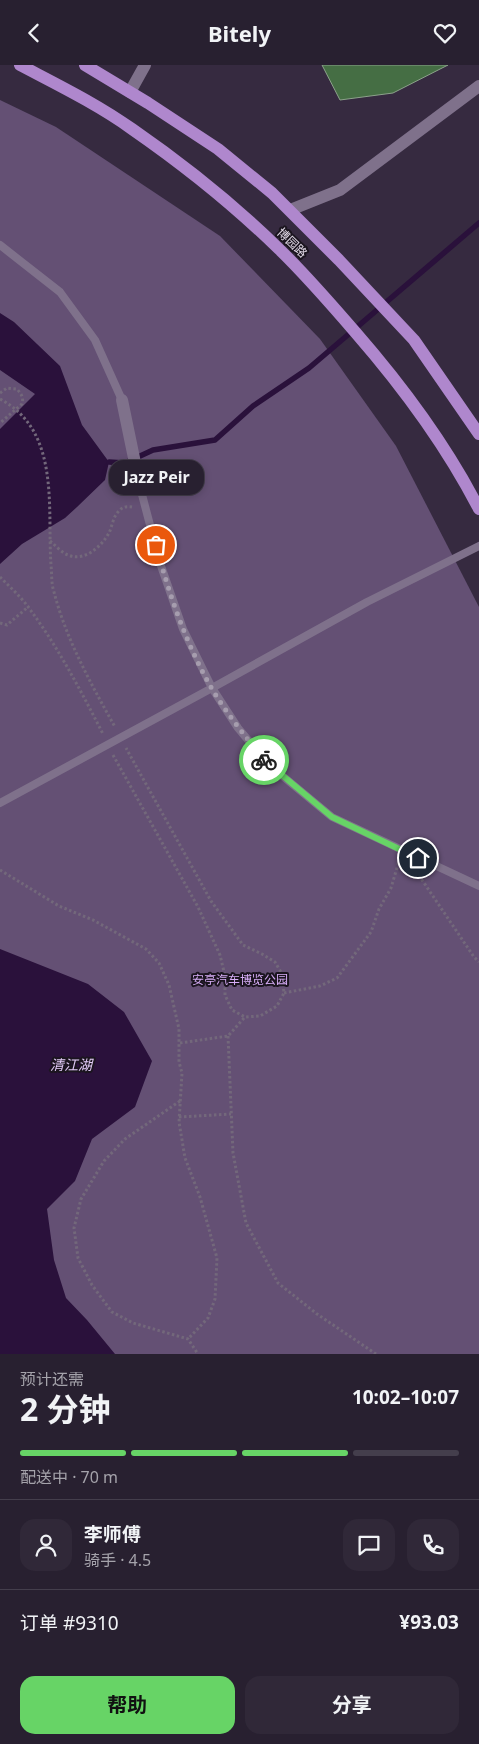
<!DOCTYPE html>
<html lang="zh">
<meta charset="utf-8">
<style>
:root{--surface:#282030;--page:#302838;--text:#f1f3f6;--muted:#a5a3ab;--line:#443e4c;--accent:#67d466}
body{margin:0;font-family:"Noto Sans","Noto Sans SC",sans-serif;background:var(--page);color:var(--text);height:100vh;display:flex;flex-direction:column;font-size:19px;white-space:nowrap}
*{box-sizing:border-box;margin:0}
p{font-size:16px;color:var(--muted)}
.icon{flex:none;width:28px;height:28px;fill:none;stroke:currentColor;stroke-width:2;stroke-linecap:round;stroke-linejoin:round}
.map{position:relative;height:1289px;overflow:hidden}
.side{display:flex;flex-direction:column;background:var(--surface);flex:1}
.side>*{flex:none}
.pin{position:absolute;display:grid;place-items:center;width:42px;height:42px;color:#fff;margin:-21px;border:2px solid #fff;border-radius:50%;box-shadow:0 1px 5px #0007}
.courier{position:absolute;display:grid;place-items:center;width:50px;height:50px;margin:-25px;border:4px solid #67d466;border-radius:50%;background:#fff;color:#222;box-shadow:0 1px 6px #0007}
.bubble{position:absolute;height:35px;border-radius:15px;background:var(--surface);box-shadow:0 2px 8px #0003,0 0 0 1px var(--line);font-size:16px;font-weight:700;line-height:35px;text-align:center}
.overview em{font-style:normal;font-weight:700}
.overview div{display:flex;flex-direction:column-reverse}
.overview{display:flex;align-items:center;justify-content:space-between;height:85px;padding:0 20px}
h1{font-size:32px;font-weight:700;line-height:38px}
.bar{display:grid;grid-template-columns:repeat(4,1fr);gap:8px 5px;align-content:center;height:60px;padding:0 20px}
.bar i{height:6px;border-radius:4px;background:var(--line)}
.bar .selected{background:var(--accent)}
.bar p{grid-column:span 4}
.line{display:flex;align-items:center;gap:12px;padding:0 20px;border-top:1px solid var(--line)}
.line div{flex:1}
.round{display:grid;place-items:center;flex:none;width:52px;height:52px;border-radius:15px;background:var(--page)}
.button{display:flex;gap:10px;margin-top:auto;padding:10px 20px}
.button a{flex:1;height:58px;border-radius:15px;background:var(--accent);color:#111;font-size:20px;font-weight:700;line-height:58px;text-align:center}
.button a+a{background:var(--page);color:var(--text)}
header{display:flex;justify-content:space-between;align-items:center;height:65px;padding:0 20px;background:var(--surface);font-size:22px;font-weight:700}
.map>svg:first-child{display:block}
</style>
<header><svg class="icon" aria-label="back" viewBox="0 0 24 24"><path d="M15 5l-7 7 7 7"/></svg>Bitely<svg class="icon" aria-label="heart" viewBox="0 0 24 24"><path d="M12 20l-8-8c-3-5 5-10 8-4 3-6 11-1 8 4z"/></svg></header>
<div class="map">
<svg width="479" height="1289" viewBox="0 0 479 1289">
<rect width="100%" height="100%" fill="#362a40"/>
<!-- green -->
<polygon fill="#645074" points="0,35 56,62 220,171 320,274 396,381 479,542 479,1289 0,1289"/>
<!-- water -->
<g fill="#2a113b">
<polygon points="0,248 14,257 60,301 82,360 109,397 105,415 77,442 65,453 22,479 0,499 0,364 35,329 0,305"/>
<polygon points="0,884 88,919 124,947 152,996 135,1042 92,1074 75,1116 47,1144 54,1195 66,1233 87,1255 115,1289 0,1289"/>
</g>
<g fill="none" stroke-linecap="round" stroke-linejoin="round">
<!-- stream -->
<polyline stroke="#2a113b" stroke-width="5.5" points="109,397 125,398 153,385 215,375 253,341 309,303 479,158"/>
</g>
<!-- building -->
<polygon fill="#456e44" stroke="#8ca28b" points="322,0 448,0 393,28 340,35"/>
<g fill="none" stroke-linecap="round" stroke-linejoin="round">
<!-- path -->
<g stroke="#73687b" stroke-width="3" stroke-dasharray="2.5 2.5" stroke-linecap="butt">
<path d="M0,328L7,323L17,324C21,329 24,332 22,339L0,358"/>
<path d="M0,334C61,366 47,443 51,500C52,509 51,518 54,527C66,574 91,619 115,662"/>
<path d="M50,476C55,480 62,488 68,490C84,497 101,482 109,468C112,462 113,452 118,447C122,442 126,441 132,442"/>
<path d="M0,512C10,522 21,532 29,543C58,582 81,626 103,669"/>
<polyline points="0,558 7,560 28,542"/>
<polyline points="113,690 198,842 220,890 225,911 225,930 232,945 245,952 260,951 277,941 284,928 282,909 275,897 262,889 243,880 211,836 126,683"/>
<polyline points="0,805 59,841 93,855 146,884 159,898 169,920 179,964 179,997 182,1008 179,1057 185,1093 200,1132 217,1193 215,1234 208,1253 188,1274"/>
<polyline points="416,806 474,892 479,897"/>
<polyline points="284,928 320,921 337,913 371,867 379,844 391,823 399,796"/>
<polyline points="228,971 233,1088 246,1158 278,1218 317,1249 376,1289"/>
<polyline points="180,978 228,971 245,952"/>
<polyline points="180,1036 125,1074 104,1096 81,1134 74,1163 78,1193 92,1220 112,1247 133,1258 188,1274 198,1289"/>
<polyline points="179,1052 231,1049"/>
</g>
<!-- service -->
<g stroke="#7f718b" stroke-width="8">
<polyline points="0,180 60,227 95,275 122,335"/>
<polyline points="479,481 367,537 212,623 238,663 268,699 332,752 479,821"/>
<polyline points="0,738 212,623 183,564 160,498 140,422"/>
</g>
<!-- minor -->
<g stroke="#7f718b" stroke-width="12">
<polyline points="130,27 145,0"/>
<polyline points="290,145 340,125 479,21"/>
<polyline points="122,335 140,422"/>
</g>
<!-- primary -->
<g stroke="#af87cd" stroke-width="12">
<path d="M20,0C58,20 97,39 132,64C184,100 234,140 279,184C306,210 331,239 356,268C403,322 446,380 479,444"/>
<polyline points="85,0 148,38 218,84 272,128 339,195 414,275 479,369"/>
</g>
</g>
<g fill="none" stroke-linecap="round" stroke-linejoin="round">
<!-- done -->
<path stroke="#a69dae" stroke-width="5" stroke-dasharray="0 9" d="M156,480C169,529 186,579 212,624C227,649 246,672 264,695"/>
<!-- route -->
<polyline stroke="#67d466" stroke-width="6" points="264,695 332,752 418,793"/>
</g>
<g text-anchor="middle" stroke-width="4" stroke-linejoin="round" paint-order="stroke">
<!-- street labels -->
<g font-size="12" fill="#e3dbe9" stroke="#1b151f">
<text transform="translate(292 178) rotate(44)" y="4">博园路</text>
</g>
<!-- park labels -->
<g font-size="12" fill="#d7adf7" stroke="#1b151f">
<text x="240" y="919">安亭汽车博览公园</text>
</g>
<!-- water labels -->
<g font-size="14" font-style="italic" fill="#e3cbf8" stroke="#1b151f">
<text x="71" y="1005">清江湖</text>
</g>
</g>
</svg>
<div class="pin" style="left:156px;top:480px;background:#ea580c"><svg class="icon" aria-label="bag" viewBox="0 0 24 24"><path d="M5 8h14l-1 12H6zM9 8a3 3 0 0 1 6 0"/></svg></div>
<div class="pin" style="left:418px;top:793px;background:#1f2937"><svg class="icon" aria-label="home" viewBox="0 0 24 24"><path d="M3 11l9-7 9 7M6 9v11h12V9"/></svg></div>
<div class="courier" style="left:264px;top:695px"><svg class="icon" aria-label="bike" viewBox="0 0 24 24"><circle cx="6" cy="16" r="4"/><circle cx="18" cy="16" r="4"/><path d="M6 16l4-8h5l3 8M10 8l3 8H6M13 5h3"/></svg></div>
<div class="bubble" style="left:109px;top:395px;width:95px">Jazz Peir</div>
</div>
<section class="side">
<div class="overview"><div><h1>2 分钟</h1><p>预计还需</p></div><em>10:02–10:07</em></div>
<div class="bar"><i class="selected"></i><i class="selected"></i><i class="selected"></i><i></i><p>配送中 · 70 m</p></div>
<div class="line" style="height:90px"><a class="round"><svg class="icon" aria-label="person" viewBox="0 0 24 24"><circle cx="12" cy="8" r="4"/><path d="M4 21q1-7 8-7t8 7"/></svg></a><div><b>李师傅</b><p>骑手 · 4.5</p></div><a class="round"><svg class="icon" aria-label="chat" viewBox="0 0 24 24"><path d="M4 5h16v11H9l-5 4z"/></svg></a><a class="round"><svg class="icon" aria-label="phone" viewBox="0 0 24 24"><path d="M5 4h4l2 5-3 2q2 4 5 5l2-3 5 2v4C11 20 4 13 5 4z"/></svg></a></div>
<div class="line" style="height:65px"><div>订单 #9310</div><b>¥93.03</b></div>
<div class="button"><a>帮助</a><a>分享</a></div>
</section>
